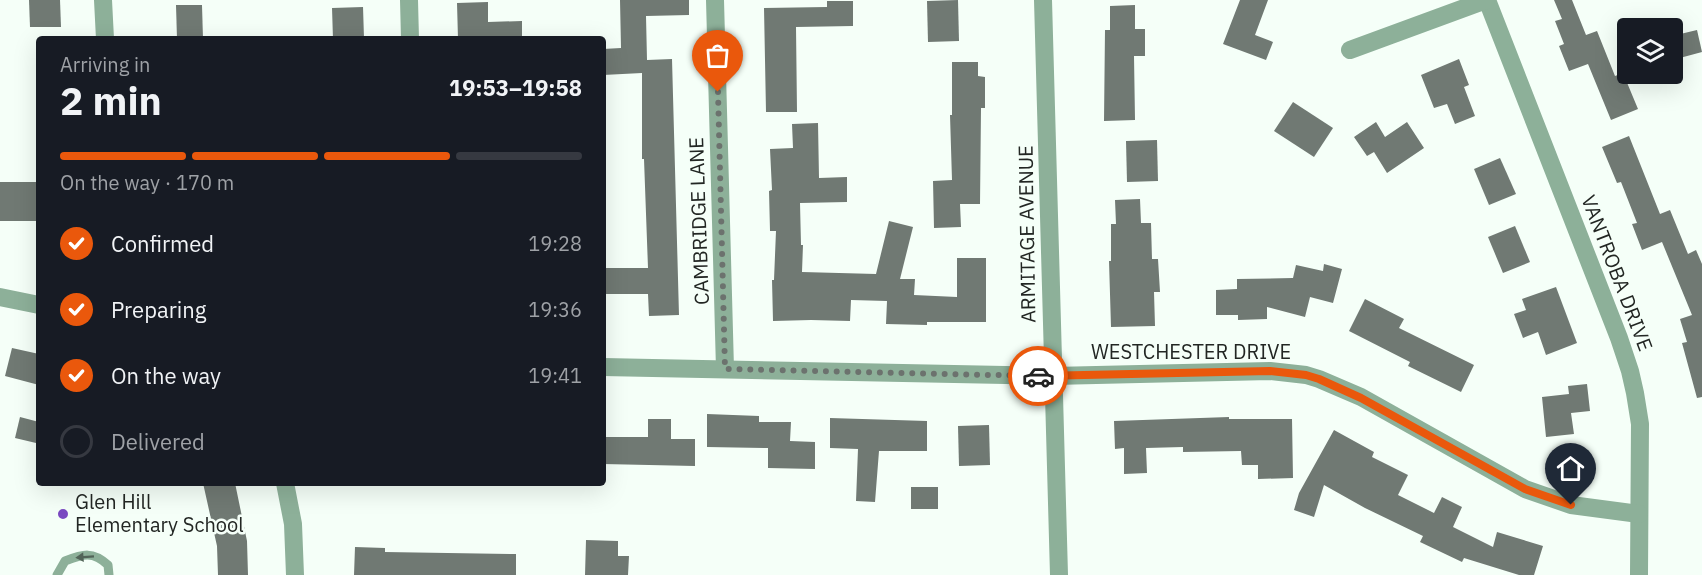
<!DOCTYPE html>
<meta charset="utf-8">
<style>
:root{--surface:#171b24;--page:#20242c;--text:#f1f3f6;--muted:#9ea1a6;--line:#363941;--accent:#ea580c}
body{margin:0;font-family:"IBM Plex Sans",sans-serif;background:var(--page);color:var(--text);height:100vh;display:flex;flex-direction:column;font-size:22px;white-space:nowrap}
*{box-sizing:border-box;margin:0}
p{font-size:20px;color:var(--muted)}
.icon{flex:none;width:33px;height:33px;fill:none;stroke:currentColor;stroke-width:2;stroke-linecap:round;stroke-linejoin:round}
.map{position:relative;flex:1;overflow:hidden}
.side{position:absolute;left:36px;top:36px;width:570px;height:450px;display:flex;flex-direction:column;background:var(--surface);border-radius:6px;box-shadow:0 6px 24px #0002}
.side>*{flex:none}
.controls{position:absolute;left:1617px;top:18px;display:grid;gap:12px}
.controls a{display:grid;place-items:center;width:66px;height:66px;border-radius:6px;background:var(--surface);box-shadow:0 6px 24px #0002;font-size:30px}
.pin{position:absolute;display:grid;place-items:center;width:51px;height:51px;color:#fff;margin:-62px -26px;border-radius:50% 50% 50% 0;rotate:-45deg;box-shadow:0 0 6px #0007}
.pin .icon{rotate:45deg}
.courier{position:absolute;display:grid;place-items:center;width:60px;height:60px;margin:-30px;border:4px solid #ea580c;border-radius:50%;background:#fff;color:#222;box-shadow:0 2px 8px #0007}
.overview em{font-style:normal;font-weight:800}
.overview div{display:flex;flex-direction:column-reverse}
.overview{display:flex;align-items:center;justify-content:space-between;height:102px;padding:0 24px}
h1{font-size:39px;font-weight:800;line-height:45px}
.bar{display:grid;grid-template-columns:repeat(4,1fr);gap:9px 6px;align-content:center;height:72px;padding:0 24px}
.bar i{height:8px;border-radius:4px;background:var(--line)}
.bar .selected{background:var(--accent)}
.bar p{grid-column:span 4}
ol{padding:0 24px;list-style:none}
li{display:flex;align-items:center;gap:18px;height:66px}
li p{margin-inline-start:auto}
li .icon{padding:6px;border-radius:50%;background:var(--accent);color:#fff;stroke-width:4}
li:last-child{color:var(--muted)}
li i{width:33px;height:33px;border:3px solid var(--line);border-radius:50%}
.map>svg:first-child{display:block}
</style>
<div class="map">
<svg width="1702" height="575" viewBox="0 0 1702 575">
<rect width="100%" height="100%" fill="#f5fff8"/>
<!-- building -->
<g fill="#707973">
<polygon points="29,0 60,0 61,27 30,27"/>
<polygon points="620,0 689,0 689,15 646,16 647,60 672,59 679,315 649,316 648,294 603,294 603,268 648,268 644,159 642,159 642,73 603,75 603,49 621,48"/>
<polygon points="958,0 959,41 928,42 927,1"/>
<polygon points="1240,0 1268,0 1255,35 1273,42 1266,60 1223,44"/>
<polygon points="1554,0 1572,0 1586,35 1597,31 1615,76 1623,73 1638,109 1611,120 1588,64 1569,71 1559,46 1564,44 1555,21 1562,19"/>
<polygon points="827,1 853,1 853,26 796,27 797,112 766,112 764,8 827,7"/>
<polygon points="488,2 488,22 522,21 522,39 458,39 457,3"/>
<polygon points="176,5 202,5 203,39 177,39"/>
<polygon points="1135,5 1135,29 1145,29 1145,56 1134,56 1135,120 1104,121 1105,30 1110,30 1110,6"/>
<polygon points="363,7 364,39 333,39 332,8"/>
<polygon points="1697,30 1702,52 1676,59 1672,36"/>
<polygon points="1459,59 1469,85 1464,87 1475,116 1455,124 1447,104 1434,108 1421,75"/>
<polygon points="952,62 978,62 978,76 985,77 985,108 981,108 980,204 960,204 961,227 934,228 933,181 952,180 950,115 952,115"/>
<polygon points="1293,102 1333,128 1314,157 1274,131"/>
<polygon points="1376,122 1385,137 1407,122 1424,148 1387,173 1374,152 1367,156 1354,137"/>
<polygon points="818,123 819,178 847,177 847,202 800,203 801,245 803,245 802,272 876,274 889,221 913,227 900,279 915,279 914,295 957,297 957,258 986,258 986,322 927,322 927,325 886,324 887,301 851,300 850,321 811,320 773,321 772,280 774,280 776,231 770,231 769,191 772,190 770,149 793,148 792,124"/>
<polygon points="1629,136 1660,214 1670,210 1688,254 1696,250 1702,264 1702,397 1697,398 1682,343 1687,342 1680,319 1692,315 1662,242 1642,250 1632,224 1637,223 1621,182 1617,183 1602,147"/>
<polygon points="1157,140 1158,181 1127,182 1126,141"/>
<polygon points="1500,158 1516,194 1489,205 1474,169"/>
<rect x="0" y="182" width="39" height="39"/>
<polygon points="1140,199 1141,223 1151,223 1152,259 1158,259 1160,292 1154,292 1155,326 1111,327 1109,261 1111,261 1111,224 1116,224 1115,200"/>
<polygon points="1515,226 1530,262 1503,273 1488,237"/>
<polygon points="1324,264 1342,269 1333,303 1310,297 1305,317 1267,307 1267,319 1238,320 1238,315 1216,315 1216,290 1237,289 1237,279 1293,278 1296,265 1323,271"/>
<polygon points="1556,287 1577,343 1546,355 1538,332 1523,338 1514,314 1526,310 1522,299"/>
<polygon points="1365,299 1404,319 1399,328 1474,365 1461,392 1408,366 1410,362 1349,331"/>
<polygon points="12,348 39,354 39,385 5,376"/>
<polygon points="1587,384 1590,411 1571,413 1574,434 1546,437 1542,397 1569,394 1568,386"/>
<polygon points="707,414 759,416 759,422 791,422 790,441 815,442 815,469 768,468 768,448 707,447"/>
<polygon points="20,417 39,422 36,443 15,438"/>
<polygon points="1229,417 1229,419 1292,419 1293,478 1258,479 1258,465 1242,465 1241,451 1183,452 1183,447 1146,448 1147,473 1124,474 1124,448 1115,449 1114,421"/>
<polygon points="830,418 927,421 927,451 879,451 875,502 856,501 858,449 830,448"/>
<polygon points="648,419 671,419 671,439 695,439 695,466 603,464 603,437 648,437"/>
<polygon points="989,425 990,465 959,466 958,426"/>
<polygon points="1334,430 1374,452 1372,457 1408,475 1398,495 1434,513 1442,497 1462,507 1453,527 1493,547 1497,532 1543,546 1534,575 1519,575 1464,558 1462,562 1420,542 1423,536 1365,508 1324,485 1314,517 1294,510 1299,493"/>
<polygon points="203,483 235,483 247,541 248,575 218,575 217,546"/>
<rect x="911" y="487" width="27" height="22"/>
<polygon points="586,540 618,541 618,556 629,556 628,575 585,575"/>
<polygon points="355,547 385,548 385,552 516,554 516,575 354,575"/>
</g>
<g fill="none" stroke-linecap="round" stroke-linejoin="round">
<!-- lane -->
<path stroke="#8db099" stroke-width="9" d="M57,575L65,561C83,554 93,551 108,565L109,575"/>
<!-- street -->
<g stroke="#8db099" stroke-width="18">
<polyline points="103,0 105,39"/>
<polyline points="409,0 410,39"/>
<polyline points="715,0 725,369"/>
<polyline points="1043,0 1059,575"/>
<polyline points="1487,0 1619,338 1630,371 1635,393 1640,424 1639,575"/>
<polyline points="1350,50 1486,0"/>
<polyline points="0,297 39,305"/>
<polyline points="603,367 1053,376 1270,371 1306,375 1319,379 1361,397 1525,489 1571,505 1639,514"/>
<polyline points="285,483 293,524 295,575"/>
</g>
</g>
<!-- one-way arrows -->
<defs><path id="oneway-solid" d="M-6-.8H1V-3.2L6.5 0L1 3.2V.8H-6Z" transform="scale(1.5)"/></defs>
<use fill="#526458" href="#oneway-solid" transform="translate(85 557) rotate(176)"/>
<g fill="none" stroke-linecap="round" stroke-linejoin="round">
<!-- done -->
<polyline stroke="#6c726e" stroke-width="6" stroke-dasharray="0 10.8" points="718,92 725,369 1038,376"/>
<!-- route -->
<polyline stroke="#ea580c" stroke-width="8" points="1038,376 1270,371 1306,375 1319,379 1361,398 1525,489 1571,505"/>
</g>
<!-- markers -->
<circle fill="#7a49c1" stroke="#f5fff8" stroke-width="2" cx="63" cy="514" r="6"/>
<g text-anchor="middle" stroke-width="5" stroke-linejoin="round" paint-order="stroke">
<!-- street labels -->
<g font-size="20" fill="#222623" stroke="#f5fff8">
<text transform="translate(699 221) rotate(-92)" y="7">CAMBRIDGE LANE</text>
<text transform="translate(1027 234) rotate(-91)" y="7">ARMITAGE AVENUE</text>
<text transform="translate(1617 273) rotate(69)" y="7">VANTROBA DRIVE</text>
<text x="1191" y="359">WESTCHESTER DRIVE</text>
</g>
<!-- poi labels -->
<g font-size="20" fill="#222623" stroke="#f5fff8" text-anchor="start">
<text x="75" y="509">Glen Hill<tspan x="75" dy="23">Elementary School</tspan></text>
</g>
</g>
</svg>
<div class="controls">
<a><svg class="icon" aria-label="layers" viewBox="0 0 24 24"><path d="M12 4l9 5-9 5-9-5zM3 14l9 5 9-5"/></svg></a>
</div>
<div class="pin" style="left:718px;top:92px;background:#ea580c"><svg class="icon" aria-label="bag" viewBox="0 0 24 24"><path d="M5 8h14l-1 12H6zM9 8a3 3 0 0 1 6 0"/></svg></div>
<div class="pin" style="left:1571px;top:505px;background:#1f2937"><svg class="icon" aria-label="home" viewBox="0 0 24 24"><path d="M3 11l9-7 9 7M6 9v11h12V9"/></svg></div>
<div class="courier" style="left:1038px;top:376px"><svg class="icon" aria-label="car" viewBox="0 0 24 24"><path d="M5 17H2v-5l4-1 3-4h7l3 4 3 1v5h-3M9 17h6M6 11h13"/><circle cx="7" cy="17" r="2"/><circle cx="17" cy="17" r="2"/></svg></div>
<section class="side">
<div class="overview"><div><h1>2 min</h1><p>Arriving in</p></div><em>19:53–19:58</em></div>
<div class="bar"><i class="selected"></i><i class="selected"></i><i class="selected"></i><i></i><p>On the way · 170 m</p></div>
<ol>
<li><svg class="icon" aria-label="check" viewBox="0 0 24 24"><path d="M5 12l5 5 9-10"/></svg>Confirmed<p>19:28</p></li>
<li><svg class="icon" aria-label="check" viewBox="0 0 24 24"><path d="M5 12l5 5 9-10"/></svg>Preparing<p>19:36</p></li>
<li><svg class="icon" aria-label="check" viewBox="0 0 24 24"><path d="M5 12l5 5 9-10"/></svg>On the way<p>19:41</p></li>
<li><i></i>Delivered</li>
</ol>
</section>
</div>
